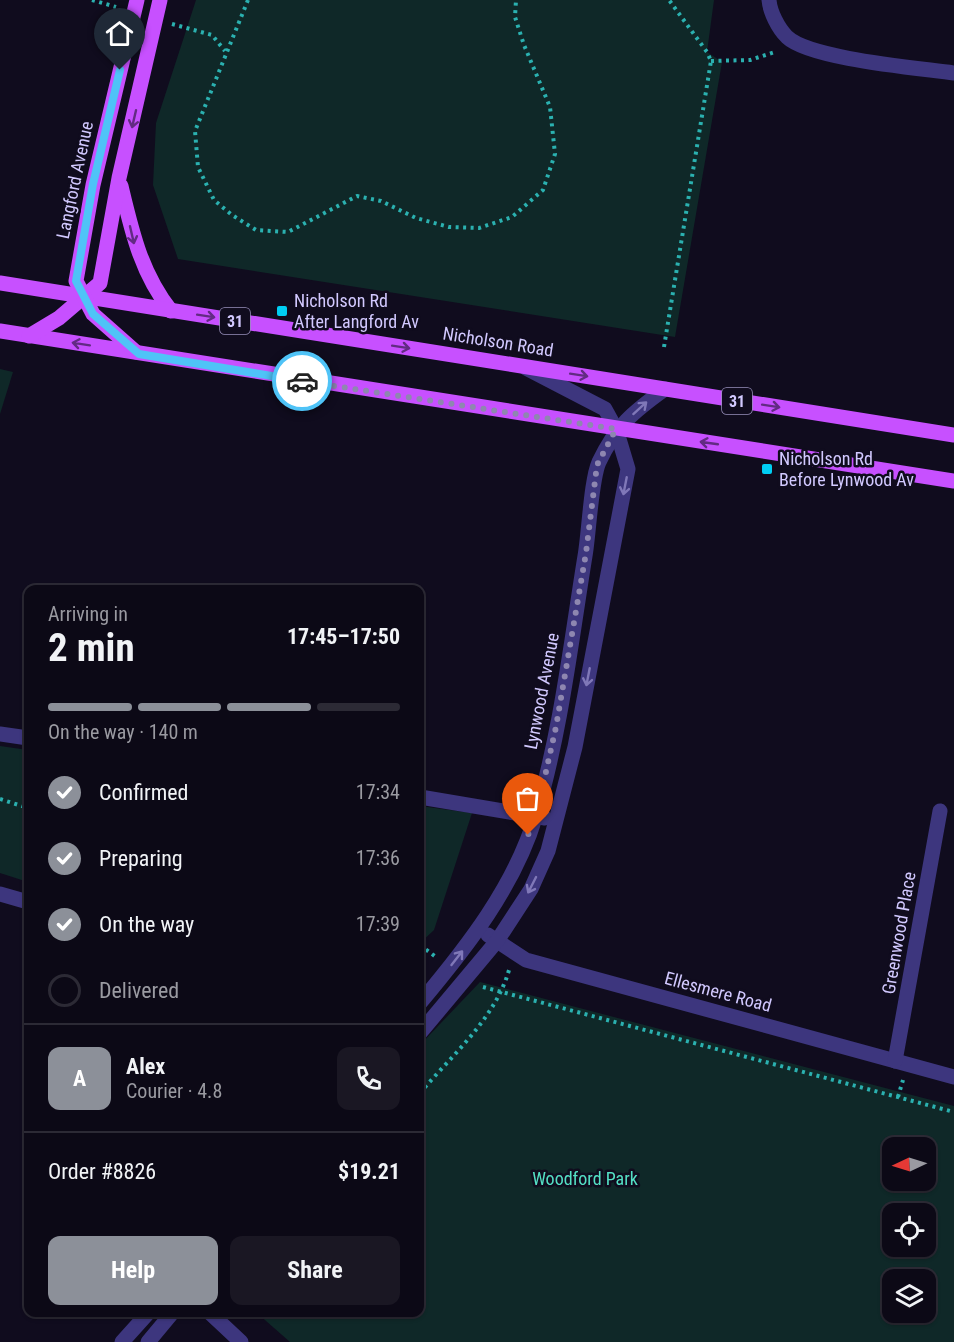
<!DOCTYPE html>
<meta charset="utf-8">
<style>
:root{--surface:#0c0916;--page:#1a1723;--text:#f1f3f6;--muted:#9a9aa1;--line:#2c2a35;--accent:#8c9099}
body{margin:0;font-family:"Roboto Condensed",sans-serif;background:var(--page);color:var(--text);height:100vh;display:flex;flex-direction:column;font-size:22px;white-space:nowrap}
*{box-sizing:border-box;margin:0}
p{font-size:20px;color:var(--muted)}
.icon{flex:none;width:33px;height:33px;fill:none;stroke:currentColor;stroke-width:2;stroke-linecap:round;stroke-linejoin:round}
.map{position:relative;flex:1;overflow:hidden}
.sheet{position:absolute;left:24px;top:585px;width:400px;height:732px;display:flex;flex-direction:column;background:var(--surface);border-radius:12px;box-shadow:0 2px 4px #0004,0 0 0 2px var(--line)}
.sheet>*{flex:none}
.needle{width:39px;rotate:266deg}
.tools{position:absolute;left:882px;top:1137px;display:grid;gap:12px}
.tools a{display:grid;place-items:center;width:54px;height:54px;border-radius:12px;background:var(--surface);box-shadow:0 2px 4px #0004,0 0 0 2px var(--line);font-size:30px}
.pin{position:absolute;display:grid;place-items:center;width:51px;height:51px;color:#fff;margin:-62px -26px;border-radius:50% 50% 50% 0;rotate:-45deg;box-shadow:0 0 6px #0007}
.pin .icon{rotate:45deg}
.courier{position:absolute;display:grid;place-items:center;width:60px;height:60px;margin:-30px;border:4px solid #4fc3f7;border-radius:50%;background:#fff;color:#222;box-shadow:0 2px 8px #0007}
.headline em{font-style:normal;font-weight:700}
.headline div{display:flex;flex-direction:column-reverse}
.headline{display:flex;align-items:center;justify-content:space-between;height:102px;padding:0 24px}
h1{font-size:39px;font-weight:700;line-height:45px}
.bar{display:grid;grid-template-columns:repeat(4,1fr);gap:9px 6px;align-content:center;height:72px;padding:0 24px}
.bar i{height:8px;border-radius:4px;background:var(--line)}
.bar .selected{background:var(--accent)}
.bar p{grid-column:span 4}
.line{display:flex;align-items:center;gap:15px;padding:0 24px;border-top:2px solid var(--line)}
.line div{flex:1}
.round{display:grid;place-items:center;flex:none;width:63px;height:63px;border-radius:12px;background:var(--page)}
ol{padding:0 24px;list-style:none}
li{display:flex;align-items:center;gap:18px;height:66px}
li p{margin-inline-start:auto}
li .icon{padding:6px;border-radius:50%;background:var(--accent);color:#fff;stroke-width:4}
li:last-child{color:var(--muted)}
li i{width:33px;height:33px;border:3px solid var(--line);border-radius:50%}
.primary-button{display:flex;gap:12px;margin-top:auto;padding:12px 24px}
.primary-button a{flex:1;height:69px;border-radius:12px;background:var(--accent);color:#fff;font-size:24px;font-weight:700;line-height:69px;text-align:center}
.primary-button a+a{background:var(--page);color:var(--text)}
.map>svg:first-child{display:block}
</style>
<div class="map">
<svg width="954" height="1342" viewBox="0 0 954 1342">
<rect width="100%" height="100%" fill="#100c1e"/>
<!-- green -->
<g fill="#0f2828" fill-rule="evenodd">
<polygon points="196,0 714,0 707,52 722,62 675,337 178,259 153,185 156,123"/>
<polygon points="0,369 13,372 0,414"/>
<polygon points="0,746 28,750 28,882 0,873"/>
<polygon points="420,806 472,813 434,930 420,943"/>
<path d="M480,982L954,1106V1342H290L257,1313L420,1312V1045ZM892,1148H926V1180H892ZM892,1214H926V1246H892ZM892,1280H926V1312H892Z"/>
</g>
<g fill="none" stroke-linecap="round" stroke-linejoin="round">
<!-- path -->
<g stroke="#2bb1b0" stroke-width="4" stroke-dasharray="3 4.5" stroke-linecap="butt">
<polyline points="92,0 116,7"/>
<polyline points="248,0 195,131 198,167 214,200 232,215 256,230 288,232 357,196 381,201 416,218 449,227 479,228 512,217 543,190 555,154 550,107 524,45 515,17 516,0"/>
<polyline points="172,24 212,35 225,51"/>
<polyline points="711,61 750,60 775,52"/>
<polyline points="664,347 711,61 707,52 669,0"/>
<polyline points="0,799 28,808"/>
<polyline points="420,945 436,957"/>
<polyline points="483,987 954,1112"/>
<path d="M420,1093C452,1055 495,1019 509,970"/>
<polyline points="898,1097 903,1080"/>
</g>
<!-- minor -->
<g stroke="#3d367e" stroke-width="15">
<path d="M769,0C770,12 778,28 787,37C810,59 919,68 954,73"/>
<polyline points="0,734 28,738"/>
<polyline points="420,797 545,818"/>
<polyline points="0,894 28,902"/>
<polyline points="488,935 526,960 954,1077"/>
<path d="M420,1003C467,947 515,886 536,815C561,731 571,642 585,556C589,533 591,480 599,462C616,426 633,412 665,389"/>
<polyline points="420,1033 497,941 531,889 548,851 575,747 628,469 616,429 605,409 526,368"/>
<polyline points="895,1061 940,811"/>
<polyline points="209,1312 241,1342"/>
<polyline points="122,1342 149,1312"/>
<polyline points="148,1342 173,1312"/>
</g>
<!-- major -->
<g stroke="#c750ff" stroke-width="15">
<path d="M121,186C132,232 141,273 171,311"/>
<polyline points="0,283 954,435"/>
<polyline points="0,331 954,481"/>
<polyline points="29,336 59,318 100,283 119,178 160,0"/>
<polyline points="136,352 93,314 76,281 93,185 137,0"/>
</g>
</g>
<!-- one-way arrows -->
<defs><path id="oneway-shaft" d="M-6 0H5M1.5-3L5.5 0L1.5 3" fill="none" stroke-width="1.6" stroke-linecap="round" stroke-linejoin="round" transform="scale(1.5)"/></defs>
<g stroke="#622b83">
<use href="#oneway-shaft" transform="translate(134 119) rotate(103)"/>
<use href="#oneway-shaft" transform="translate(132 235) rotate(77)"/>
<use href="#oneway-shaft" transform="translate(206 316) rotate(9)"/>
<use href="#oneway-shaft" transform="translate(81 344) rotate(-171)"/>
<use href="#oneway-shaft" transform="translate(401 347) rotate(9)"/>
<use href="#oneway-shaft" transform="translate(579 375) rotate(9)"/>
<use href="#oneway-shaft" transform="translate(771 406) rotate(9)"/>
<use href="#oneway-shaft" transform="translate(709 443) rotate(-172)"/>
</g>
<g stroke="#8078b8">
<use href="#oneway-shaft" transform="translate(640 408) rotate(-42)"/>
<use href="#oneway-shaft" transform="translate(625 486) rotate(101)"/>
<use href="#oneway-shaft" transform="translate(588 677) rotate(101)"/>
<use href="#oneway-shaft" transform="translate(532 885) rotate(117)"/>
<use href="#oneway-shaft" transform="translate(457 958) rotate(-52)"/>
</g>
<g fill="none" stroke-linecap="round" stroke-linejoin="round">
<!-- done -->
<polyline stroke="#8e87b0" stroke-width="6" stroke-dasharray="0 10.8" points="302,381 616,429 597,465 586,553 556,727 536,816 528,835"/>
<!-- route -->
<polyline stroke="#4fc3f7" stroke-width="8" points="120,70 93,184 76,281 93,314 139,354 302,381"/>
</g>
<!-- markers -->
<g fill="#00cef4" stroke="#100c1e" stroke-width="2">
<rect x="276" y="305" width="12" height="12" rx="3"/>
<rect x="761" y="463" width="12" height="12" rx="3"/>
</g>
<g text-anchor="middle" stroke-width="5" stroke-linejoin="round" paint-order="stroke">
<!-- shield labels -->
<g fill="#100c1e" stroke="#9890bc" stroke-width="1.5">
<rect x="220" y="308" width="30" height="26" rx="4.5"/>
<rect x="722" y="388" width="30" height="26" rx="4.5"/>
</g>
<g font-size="16" font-weight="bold" fill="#d2c9ff">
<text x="235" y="327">31</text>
<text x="737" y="407">31</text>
</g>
<!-- street labels -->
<g font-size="18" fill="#d2c9ff" stroke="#100c1e">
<text transform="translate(75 180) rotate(-78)" y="6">Langford Avenue</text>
<text transform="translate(498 342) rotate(9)" y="6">Nicholson Road</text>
<text transform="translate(542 691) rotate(-79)" y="6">Lynwood Avenue</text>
<text transform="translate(899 933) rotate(-80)" y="6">Greenwood Place</text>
<text transform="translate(718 992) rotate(15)" y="6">Ellesmere Road</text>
</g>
<!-- poi labels -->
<g font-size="18" fill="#d2c9ff" stroke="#100c1e" text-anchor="start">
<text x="294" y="307">Nicholson Rd<tspan x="294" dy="21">After Langford Av</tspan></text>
<text x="779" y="465">Nicholson Rd<tspan x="779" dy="21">Before Lynwood Av</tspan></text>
</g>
<!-- park labels -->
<g font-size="18" fill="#54e0c5" stroke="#100c1e">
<text x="585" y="1185">Woodford Park</text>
</g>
</g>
</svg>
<div class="tools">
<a><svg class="needle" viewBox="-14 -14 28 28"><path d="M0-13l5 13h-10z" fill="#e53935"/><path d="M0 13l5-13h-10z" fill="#9a9aa1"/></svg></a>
<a><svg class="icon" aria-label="locate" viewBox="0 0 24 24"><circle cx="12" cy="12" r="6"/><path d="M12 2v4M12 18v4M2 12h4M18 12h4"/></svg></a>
<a><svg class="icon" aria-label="layers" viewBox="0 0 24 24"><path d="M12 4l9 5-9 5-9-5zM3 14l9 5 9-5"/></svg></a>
</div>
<div class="pin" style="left:528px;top:835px;background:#ea580c"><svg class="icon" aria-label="bag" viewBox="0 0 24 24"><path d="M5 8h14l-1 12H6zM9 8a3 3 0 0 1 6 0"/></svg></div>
<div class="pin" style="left:120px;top:70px;background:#1f2937"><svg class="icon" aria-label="home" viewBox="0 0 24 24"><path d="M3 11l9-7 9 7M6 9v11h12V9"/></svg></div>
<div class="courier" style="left:302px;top:381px"><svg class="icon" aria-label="car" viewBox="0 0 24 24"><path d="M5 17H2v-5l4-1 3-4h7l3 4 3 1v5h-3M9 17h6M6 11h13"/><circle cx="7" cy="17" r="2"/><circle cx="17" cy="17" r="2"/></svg></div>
<section class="sheet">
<div class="headline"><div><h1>2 min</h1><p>Arriving in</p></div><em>17:45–17:50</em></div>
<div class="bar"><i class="selected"></i><i class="selected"></i><i class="selected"></i><i></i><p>On the way · 140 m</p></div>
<ol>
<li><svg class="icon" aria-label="check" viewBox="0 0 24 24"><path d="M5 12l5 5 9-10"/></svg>Confirmed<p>17:34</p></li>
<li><svg class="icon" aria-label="check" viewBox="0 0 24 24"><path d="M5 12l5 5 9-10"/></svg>Preparing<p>17:36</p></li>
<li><svg class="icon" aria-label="check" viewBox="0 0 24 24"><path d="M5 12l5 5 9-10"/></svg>On the way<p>17:39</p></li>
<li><i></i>Delivered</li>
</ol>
<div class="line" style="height:108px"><b class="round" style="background:var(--accent);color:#fff">A</b><div><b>Alex</b><p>Courier · 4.8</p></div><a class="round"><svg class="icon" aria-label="phone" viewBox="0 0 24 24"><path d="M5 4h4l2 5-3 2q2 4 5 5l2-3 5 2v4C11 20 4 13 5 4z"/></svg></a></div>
<div class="line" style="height:78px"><div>Order #8826</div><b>$19.21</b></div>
<div class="primary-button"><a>Help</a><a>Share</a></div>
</section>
</div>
